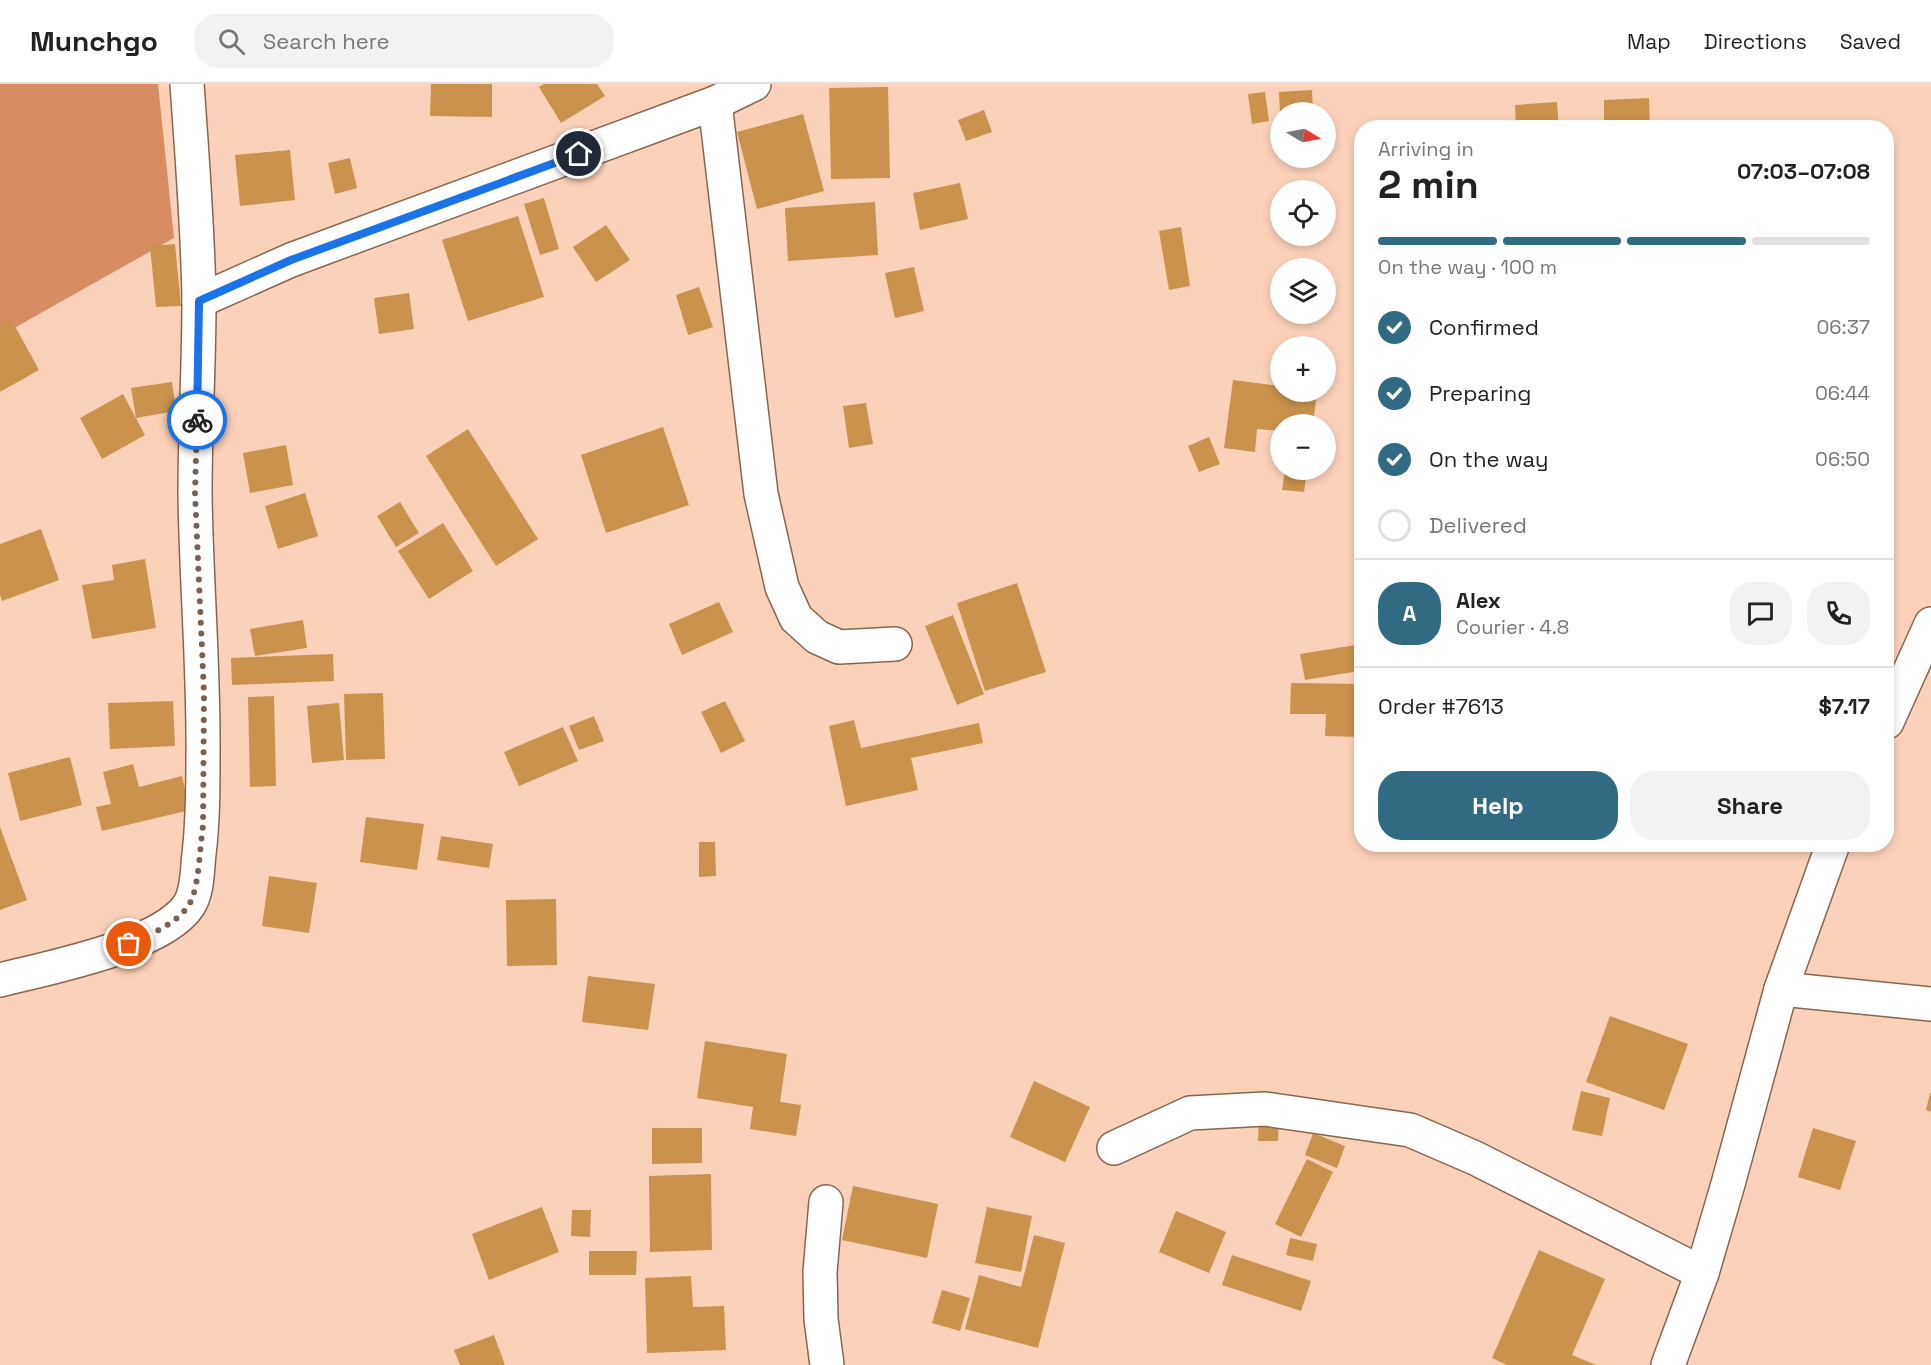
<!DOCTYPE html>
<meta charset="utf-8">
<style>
:root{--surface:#fff;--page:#f2f2f2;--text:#222;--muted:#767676;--line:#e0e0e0;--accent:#306a83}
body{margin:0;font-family:"Space Grotesk",sans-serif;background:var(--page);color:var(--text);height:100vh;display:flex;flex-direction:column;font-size:22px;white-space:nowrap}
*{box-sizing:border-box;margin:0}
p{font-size:20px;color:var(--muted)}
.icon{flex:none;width:33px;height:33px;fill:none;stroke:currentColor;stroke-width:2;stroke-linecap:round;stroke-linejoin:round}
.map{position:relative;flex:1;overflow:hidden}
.side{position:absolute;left:1354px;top:36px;width:540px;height:732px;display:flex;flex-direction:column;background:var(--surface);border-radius:24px;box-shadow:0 3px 9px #0003}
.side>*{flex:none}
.needle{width:39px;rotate:100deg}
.buttons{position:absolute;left:1270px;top:18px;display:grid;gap:12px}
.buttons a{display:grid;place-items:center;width:66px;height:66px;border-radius:50%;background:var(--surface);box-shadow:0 3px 9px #0003;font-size:30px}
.pin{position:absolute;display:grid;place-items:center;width:51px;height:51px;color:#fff;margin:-26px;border:3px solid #fff;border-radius:50%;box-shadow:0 2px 6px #0007}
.courier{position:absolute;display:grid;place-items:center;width:60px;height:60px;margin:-30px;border:4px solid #1a73e8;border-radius:50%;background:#fff;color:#222;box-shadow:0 2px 8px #0007}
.head em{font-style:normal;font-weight:800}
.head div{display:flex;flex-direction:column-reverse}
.head{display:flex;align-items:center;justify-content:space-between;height:102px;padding:0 24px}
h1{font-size:39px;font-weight:800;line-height:45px}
.bar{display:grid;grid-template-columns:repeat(4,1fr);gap:9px 6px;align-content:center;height:72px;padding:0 24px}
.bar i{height:8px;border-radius:4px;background:var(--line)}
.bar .selected{background:var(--accent)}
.bar p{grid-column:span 4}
.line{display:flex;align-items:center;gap:15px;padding:0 24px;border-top:2px solid var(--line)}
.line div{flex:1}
.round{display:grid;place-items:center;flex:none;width:63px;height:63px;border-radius:24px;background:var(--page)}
ol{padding:0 24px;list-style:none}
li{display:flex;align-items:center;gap:18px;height:66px}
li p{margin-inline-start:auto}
li .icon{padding:6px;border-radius:50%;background:var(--accent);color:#fff;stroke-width:4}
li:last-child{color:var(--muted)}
li i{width:33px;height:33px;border:3px solid var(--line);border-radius:50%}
.action{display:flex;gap:12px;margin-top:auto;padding:12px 24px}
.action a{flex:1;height:69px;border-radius:24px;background:var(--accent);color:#fff;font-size:24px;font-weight:800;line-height:69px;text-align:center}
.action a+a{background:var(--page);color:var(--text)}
header{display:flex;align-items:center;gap:36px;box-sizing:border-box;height:84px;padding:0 30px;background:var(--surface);border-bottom:2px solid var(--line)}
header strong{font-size:28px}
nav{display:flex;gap:33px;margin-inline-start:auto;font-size:21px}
.search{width:420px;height:54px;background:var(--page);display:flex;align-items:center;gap:15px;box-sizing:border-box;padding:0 21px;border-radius:24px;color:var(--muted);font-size:22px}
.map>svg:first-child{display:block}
</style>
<header>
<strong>Munchgo</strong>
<div class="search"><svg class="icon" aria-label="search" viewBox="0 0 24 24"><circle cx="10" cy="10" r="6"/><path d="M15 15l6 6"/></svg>Search here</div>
<nav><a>Map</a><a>Directions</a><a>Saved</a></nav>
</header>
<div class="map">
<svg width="1931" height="1281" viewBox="0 0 1931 1281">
<rect width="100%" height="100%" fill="#fcd1ba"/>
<!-- forest -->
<polygon fill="#d88c62" points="0,0 158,0 174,154 0,252"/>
<!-- building -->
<g fill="#ca924d">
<polygon points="431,0 492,0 492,33 430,32"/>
<polygon points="544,0 597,0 605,12 561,39 539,3"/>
<polygon points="888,3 890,94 831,95 829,4"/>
<polygon points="1312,6 1313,28 1280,28 1279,8"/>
<polygon points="1265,8 1269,37 1252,40 1248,10"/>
<polygon points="1649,14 1650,44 1604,44 1604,16"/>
<polygon points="1557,18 1559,44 1516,44 1515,21"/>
<polygon points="984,26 992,48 966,57 958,36"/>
<polygon points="803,30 824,107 757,125 737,48"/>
<polygon points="290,66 295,116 240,122 235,71"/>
<polygon points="350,74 357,104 335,110 328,79"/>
<polygon points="960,99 968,135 920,146 913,109"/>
<polygon points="544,114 559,165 540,171 524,120"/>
<polygon points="875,118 878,171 788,177 785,124"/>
<polygon points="518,132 544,213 468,237 442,156"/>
<polygon points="606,141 630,176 596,198 573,163"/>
<polygon points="1181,143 1190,202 1169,206 1159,147"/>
<polygon points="175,160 181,222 156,223 150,162"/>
<polygon points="914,183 924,227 895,234 885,189"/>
<polygon points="699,203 713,243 688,251 676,211"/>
<polygon points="409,209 414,245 379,250 374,214"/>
<polygon points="11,235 39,286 0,308 0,242"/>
<polygon points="1233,296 1281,302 1281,308 1317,308 1313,340 1281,340 1281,347 1257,345 1255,368 1224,364"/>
<polygon points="172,298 176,327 136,334 131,304"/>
<polygon points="123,310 145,351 102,375 80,334"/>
<polygon points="866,319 873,360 849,364 843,322"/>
<polygon points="663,343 689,421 606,449 581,371"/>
<polygon points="468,345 538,455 496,482 426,372"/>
<polygon points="1209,353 1220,380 1199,388 1188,362"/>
<polygon points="286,361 293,401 250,409 243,369"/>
<polygon points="1285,386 1307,386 1304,408 1282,406"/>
<polygon points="305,409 318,452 278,465 265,422"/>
<polygon points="400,418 419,449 396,463 377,432"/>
<polygon points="443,439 473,487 429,515 398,467"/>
<polygon points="41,445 59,496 2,517 0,511 0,460"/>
<polygon points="145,475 156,544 92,555 82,501 114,496 112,481"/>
<polygon points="1017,499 1046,588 985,607 957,519"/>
<polygon points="719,518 733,548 682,571 669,540"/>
<polygon points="953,531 984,610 957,621 925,542"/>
<polygon points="303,536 307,564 255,572 250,545"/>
<polygon points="1356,561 1359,587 1305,596 1300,570"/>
<polygon points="333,570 334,597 232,601 231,574"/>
<polygon points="1291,599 1362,600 1362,653 1325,652 1326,630 1290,630"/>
<polygon points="383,609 385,675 346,676 344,610"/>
<polygon points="274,612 276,702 250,703 248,613"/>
<polygon points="173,617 175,662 110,665 108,619"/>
<polygon points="725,617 745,657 721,669 701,628"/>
<polygon points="339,619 344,676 312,679 307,622"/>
<polygon points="594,632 604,657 579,666 569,642"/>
<polygon points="854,636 861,664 979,639 983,659 911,674 918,706 846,722 829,642"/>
<polygon points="563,643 578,677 519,702 504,668"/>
<polygon points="70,673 82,721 20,737 8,689"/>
<polygon points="133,680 139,703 182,692 190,726 102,747 96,723 111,720 103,688"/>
<polygon points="366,733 424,740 417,786 360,778"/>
<polygon points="0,743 27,816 0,826"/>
<polygon points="441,752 493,760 489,784 437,776"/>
<polygon points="699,758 715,758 716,792 699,793"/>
<polygon points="269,792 317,799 309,849 262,842"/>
<polygon points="556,815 557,881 507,882 506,816"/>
<polygon points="588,892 655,900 648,946 582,938"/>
<polygon points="1610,932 1688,960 1664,1026 1586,998"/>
<polygon points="705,957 787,970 780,1018 801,1021 796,1052 750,1045 753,1023 697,1014"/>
<polygon points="1034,997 1090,1023 1065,1078 1010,1053"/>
<polygon points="1581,1007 1610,1014 1602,1052 1572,1046"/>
<polygon points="1930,1009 1931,1009 1931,1028 1926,1026"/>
<polygon points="1259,1030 1279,1030 1278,1057 1258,1057"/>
<polygon points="652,1044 702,1044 702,1079 652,1080"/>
<polygon points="1813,1044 1856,1057 1840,1106 1798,1093"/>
<polygon points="1313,1049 1345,1062 1337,1084 1305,1071"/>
<polygon points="1307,1075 1333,1088 1301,1153 1275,1140"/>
<polygon points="711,1090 712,1166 650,1168 649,1092"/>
<polygon points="853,1102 938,1120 927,1174 842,1156"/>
<polygon points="542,1123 559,1168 489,1196 472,1150"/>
<polygon points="987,1123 1032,1132 1021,1188 975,1179"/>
<polygon points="572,1126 591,1126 590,1153 571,1152"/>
<polygon points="1176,1127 1226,1148 1209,1189 1159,1168"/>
<polygon points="1034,1151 1065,1159 1038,1264 965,1245 979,1191 1021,1203"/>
<polygon points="1290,1154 1317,1160 1313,1177 1286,1171"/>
<polygon points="1539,1166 1605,1195 1572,1271 1596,1281 1507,1281 1492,1274"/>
<polygon points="589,1167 637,1167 636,1191 589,1191"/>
<polygon points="1232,1171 1311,1197 1301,1227 1222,1201"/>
<polygon points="691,1192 693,1223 724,1222 726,1266 647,1269 645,1194"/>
<polygon points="942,1206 970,1214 960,1247 932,1239"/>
<polygon points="494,1251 505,1281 460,1281 454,1266"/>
</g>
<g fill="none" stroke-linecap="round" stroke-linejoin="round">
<!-- minor casing -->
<g stroke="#8a644f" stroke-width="36">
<g id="minor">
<polyline points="715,19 761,410 782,503 796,534 817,553 839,563 895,560"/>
<polyline points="199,217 291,176 715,19 754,0"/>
<polyline points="1887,638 1931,540"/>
<path d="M0,896C47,884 163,862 189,821C198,807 197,786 199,770C203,737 203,705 203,672C204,584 196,496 195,408C195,345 199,281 199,217C198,145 192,72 187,0"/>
<polyline points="1781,905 1931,920"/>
<polyline points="1114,1064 1190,1029 1265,1025 1410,1046 1475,1074 1702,1189"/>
<polyline points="826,1118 820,1188 821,1235 827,1281"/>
<polyline points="1668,1281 1702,1189 1728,1100 1781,905 1833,760"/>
</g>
</g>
<!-- minor -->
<use href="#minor" stroke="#fff" stroke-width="33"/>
</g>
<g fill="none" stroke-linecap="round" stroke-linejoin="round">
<!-- done -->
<path stroke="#796052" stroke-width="6" stroke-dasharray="0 10.8" d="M129,860C150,850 178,840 190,819C199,803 200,761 203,742L204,610L195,409L197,336"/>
<!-- route -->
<polyline stroke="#1a73e8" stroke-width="8" points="197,336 199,217 291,176 579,70"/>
</g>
</svg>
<div class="buttons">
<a><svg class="needle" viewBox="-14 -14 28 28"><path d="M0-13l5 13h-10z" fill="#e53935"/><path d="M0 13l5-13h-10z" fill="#767676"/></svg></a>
<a><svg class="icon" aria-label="locate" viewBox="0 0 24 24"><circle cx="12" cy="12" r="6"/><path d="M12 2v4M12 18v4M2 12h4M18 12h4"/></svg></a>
<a><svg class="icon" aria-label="layers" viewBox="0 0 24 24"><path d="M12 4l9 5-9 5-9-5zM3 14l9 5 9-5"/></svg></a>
<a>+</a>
<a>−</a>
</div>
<div class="pin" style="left:129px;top:860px;background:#ea580c"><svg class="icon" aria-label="bag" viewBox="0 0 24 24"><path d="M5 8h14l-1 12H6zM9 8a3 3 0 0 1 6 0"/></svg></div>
<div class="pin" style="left:579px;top:70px;background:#1f2937"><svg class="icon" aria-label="home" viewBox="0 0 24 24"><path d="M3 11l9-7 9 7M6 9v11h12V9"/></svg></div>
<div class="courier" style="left:197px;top:336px"><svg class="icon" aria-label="bike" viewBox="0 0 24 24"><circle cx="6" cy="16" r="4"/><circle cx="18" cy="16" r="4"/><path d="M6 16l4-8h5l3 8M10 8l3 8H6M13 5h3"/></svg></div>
<section class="side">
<div class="head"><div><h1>2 min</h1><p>Arriving in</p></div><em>07:03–07:08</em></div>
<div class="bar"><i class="selected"></i><i class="selected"></i><i class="selected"></i><i></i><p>On the way · 100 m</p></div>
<ol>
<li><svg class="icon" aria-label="check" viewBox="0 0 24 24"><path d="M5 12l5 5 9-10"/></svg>Confirmed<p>06:37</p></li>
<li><svg class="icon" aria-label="check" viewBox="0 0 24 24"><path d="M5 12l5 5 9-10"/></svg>Preparing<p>06:44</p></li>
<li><svg class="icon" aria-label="check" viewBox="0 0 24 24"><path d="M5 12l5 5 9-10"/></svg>On the way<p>06:50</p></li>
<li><i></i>Delivered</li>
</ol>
<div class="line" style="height:108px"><b class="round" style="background:var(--accent);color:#fff">A</b><div><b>Alex</b><p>Courier · 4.8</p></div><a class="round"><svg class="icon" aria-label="chat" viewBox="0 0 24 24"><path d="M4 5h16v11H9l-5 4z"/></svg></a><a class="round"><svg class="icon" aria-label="phone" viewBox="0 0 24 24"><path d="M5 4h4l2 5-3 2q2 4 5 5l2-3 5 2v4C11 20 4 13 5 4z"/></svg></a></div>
<div class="line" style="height:78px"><div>Order #7613</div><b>$7.17</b></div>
<div class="action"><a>Help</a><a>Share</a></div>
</section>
</div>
